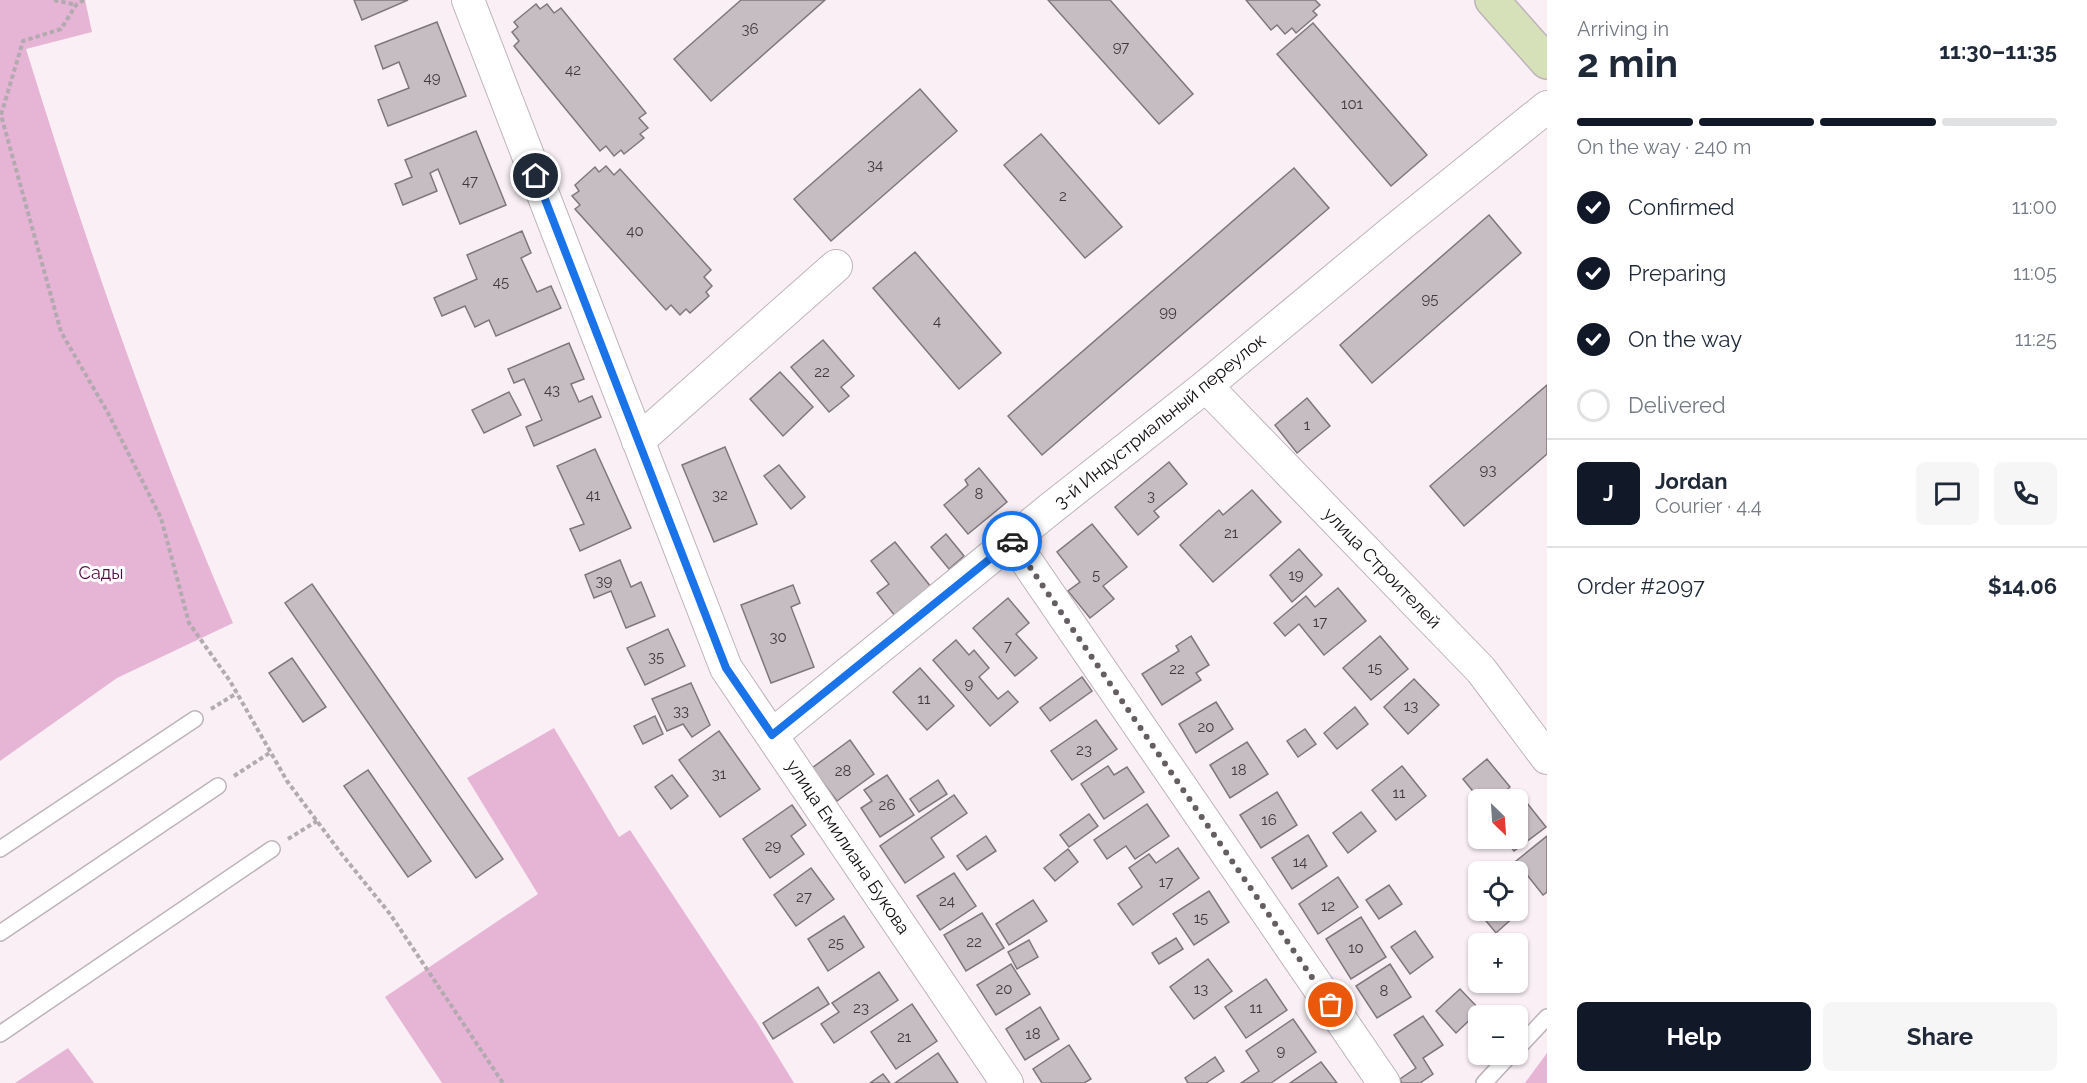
<!DOCTYPE html>
<meta charset="utf-8">
<style>
:root{--surface:#fff;--page:#f6f6f7;--text:#1f2937;--muted:#747a83;--line:#e0e1e3;--accent:#111827}
body{margin:0;font-family:Raleway,sans-serif;background:var(--page);color:var(--text);height:100vh;display:flex;flex-direction:column;font-size:22px;white-space:nowrap}
*{box-sizing:border-box;margin:0}
p{font-size:20px;color:var(--muted)}
.icon{flex:none;width:33px;height:33px;fill:none;stroke:currentColor;stroke-width:2;stroke-linecap:round;stroke-linejoin:round}
.map{position:relative;flex:1;overflow:hidden}
.side{display:flex;flex-direction:column;background:var(--surface);width:540px}
.side>*{flex:none}
.needle{width:39px;rotate:155deg}
.fabs{position:absolute;left:1468px;top:789px;display:grid;gap:12px}
.fabs a{display:grid;place-items:center;width:60px;height:60px;border-radius:9px;background:var(--surface);box-shadow:0 2px 4px #0004;font-size:30px}
.pin{position:absolute;display:grid;place-items:center;width:51px;height:51px;color:#fff;margin:-26px;border:3px solid #fff;border-radius:50%;box-shadow:0 2px 6px #0007}
.courier{position:absolute;display:grid;place-items:center;width:60px;height:60px;margin:-30px;border:4px solid #1a73e8;border-radius:50%;background:#fff;color:#222;box-shadow:0 2px 8px #0007}
.head em{font-style:normal;font-weight:700}
.head div{display:flex;flex-direction:column-reverse}
.head{display:flex;align-items:center;justify-content:space-between;height:102px;padding:0 30px}
h1{font-size:39px;font-weight:700;line-height:45px}
.bar{display:grid;grid-template-columns:repeat(4,1fr);gap:9px 6px;align-content:center;height:72px;padding:0 30px}
.bar i{height:8px;border-radius:4px;background:var(--line)}
.bar .current{background:var(--accent)}
.bar p{grid-column:span 4}
.line{display:flex;align-items:center;gap:15px;padding:0 30px;border-top:2px solid var(--line)}
.line div{flex:1}
.round{display:grid;place-items:center;flex:none;width:63px;height:63px;border-radius:9px;background:var(--page)}
ol{padding:0 30px;list-style:none}
li{display:flex;align-items:center;gap:18px;height:66px}
li p{margin-inline-start:auto}
li .icon{padding:6px;border-radius:50%;background:var(--accent);color:#fff;stroke-width:4}
li:last-child{color:var(--muted)}
li i{width:33px;height:33px;border:3px solid var(--line);border-radius:50%}
.primary-button{display:flex;gap:12px;margin-top:auto;padding:12px 30px}
.primary-button a{flex:1;height:69px;border-radius:9px;background:var(--accent);color:#fff;font-size:24px;font-weight:700;line-height:69px;text-align:center}
.primary-button a+a{background:var(--page);color:var(--text)}
main{display:flex;flex:1;min-height:0}
.map>svg:first-child{display:block}
</style>
<main>
<div class="map">
<svg width="1547" height="1083" viewBox="0 0 1547 1083">
<rect width="100%" height="100%" fill="#f9eff5"/>
<!-- green -->
<g fill="#e6b4d5">
<path d="M0,0H85L92,32L26,49C86,243 152,436 233,623L117,678L0,761Z"/>
<polygon points="554,728 619,837 630,830 756,1021 794,1083 442,1083 385,997 538,894 467,778"/>
<polygon points="68,1048 94,1083 15,1083"/>
<polygon points="1547,1053 1547,1083 1525,1083"/>
</g>
<!-- building -->
<g fill="#c6bdc3" stroke="#80777d" stroke-width="1.5">
<polygon points="354,0 408,0 362,20"/>
<polygon points="741,0 825,0 711,101 674,59"/>
<polygon points="1048,0 1110,0 1193,94 1159,124"/>
<polygon points="1246,0 1315,0 1320,5 1313,11 1317,15 1296,33 1292,28 1285,34 1277,25 1271,30"/>
<polygon points="536,4 540,9 547,4 554,13 561,8 646,113 639,118 648,128 640,134 644,138 624,154 621,150 614,156 606,146 600,151 514,46 519,41 512,32 518,27 514,22"/>
<polygon points="437,22 466,96 388,126 378,100 409,88 399,62 383,69 375,46"/>
<polygon points="1313,23 1427,155 1391,186 1277,54"/>
<polygon points="920,89 957,131 831,241 794,199"/>
<polygon points="476,131 506,205 460,224 438,169 430,173 437,191 403,205 395,184 412,177 405,160"/>
<polygon points="1041,134 1122,227 1085,258 1004,165"/>
<polygon points="606,166 614,175 620,169 711,270 704,277 712,286 706,292 709,296 690,313 686,309 680,315 671,305 666,310 575,209 580,205 572,196 579,191 575,185 595,167 599,172"/>
<polygon points="1294,168 1329,208 1042,455 1008,416"/>
<polygon points="1489,215 1521,253 1372,383 1340,345"/>
<polygon points="522,231 531,253 521,258 537,292 551,286 561,308 496,336 489,320 475,327 465,306 442,316 434,298 477,279 467,255"/>
<polygon points="915,252 1001,353 959,389 873,288"/>
<polygon points="823,340 854,376 841,387 849,396 829,412 791,367"/>
<polygon points="569,343 584,379 571,384 579,402 592,396 601,417 534,446 526,427 542,420 524,379 514,383 508,369"/>
<polygon points="780,372 813,407 783,436 750,399"/>
<polygon points="1547,385 1547,454 1464,526 1430,486"/>
<polygon points="509,392 521,415 484,433 472,410"/>
<polygon points="1307,398 1330,426 1297,453 1275,425"/>
<polygon points="725,447 757,524 714,542 682,465"/>
<polygon points="595,449 631,528 580,551 570,529 584,524 557,466"/>
<polygon points="1169,462 1187,484 1154,511 1159,517 1138,535 1115,507"/>
<polygon points="779,465 805,497 791,509 764,476"/>
<polygon points="979,468 1007,502 968,534 944,505 968,485 965,480"/>
<polygon points="1252,490 1281,522 1213,582 1180,545 1219,510 1223,515"/>
<polygon points="1092,524 1127,567 1103,586 1114,599 1090,618 1068,591 1080,582 1057,552"/>
<polygon points="946,534 964,556 949,569 931,547"/>
<polygon points="895,542 931,587 895,616 877,593 889,584 871,561"/>
<polygon points="1299,549 1322,575 1292,602 1270,575"/>
<polygon points="620,560 631,587 641,582 655,616 626,628 611,591 594,598 585,575"/>
<polygon points="312,584 503,859 476,878 285,603"/>
<polygon points="793,585 800,603 791,607 814,667 771,683 741,605"/>
<polygon points="1338,588 1366,621 1324,655 1299,624 1285,636 1274,623 1306,596 1315,607"/>
<polygon points="1008,598 1029,623 1016,634 1037,658 1015,676 973,628"/>
<polygon points="668,629 685,666 645,685 627,648"/>
<polygon points="1191,636 1209,665 1196,673 1201,680 1162,705 1142,674 1179,651 1176,646"/>
<polygon points="1380,636 1408,669 1371,700 1343,668"/>
<polygon points="956,640 969,655 974,650 989,668 979,677 998,699 1008,691 1018,702 990,726 933,660"/>
<polygon points="292,658 326,707 303,722 269,673"/>
<polygon points="920,668 954,706 927,730 893,692"/>
<polygon points="1082,677 1092,691 1050,721 1040,708"/>
<polygon points="1414,679 1439,705 1408,734 1384,707"/>
<polygon points="691,683 710,725 692,737 683,724 667,731 652,699"/>
<polygon points="1216,702 1233,729 1196,753 1179,724"/>
<polygon points="1355,707 1368,724 1337,749 1324,733"/>
<polygon points="655,716 663,734 643,744 634,726"/>
<polygon points="1096,720 1117,749 1072,780 1051,751"/>
<polygon points="1305,729 1316,744 1298,757 1287,741"/>
<polygon points="719,731 760,789 720,817 679,760"/>
<polygon points="850,740 874,774 837,801 812,768"/>
<polygon points="1247,742 1268,774 1230,798 1210,765"/>
<polygon points="1487,759 1510,787 1495,800 1480,800 1463,779"/>
<polygon points="1108,766 1114,775 1127,767 1144,792 1104,819 1081,784"/>
<polygon points="1402,766 1426,796 1396,820 1372,790"/>
<polygon points="368,770 431,861 408,877 344,786"/>
<polygon points="672,775 688,796 671,809 655,787"/>
<polygon points="887,775 914,815 880,837 861,808 872,801 864,790"/>
<polygon points="938,780 947,794 919,812 910,799"/>
<polygon points="1277,792 1297,825 1261,848 1240,815"/>
<polygon points="1519,793 1546,827 1514,851 1504,838 1518,838 1518,800 1510,800"/>
<polygon points="954,795 967,813 931,838 944,857 905,883 880,846"/>
<polygon points="1147,804 1169,836 1135,859 1126,846 1107,859 1094,840"/>
<polygon points="792,805 806,825 791,836 804,854 770,878 743,839"/>
<polygon points="1361,812 1376,831 1348,853 1333,833"/>
<polygon points="1089,814 1098,826 1069,847 1060,835"/>
<polygon points="1308,835 1327,866 1292,889 1272,858"/>
<polygon points="986,836 996,851 967,870 957,856"/>
<polygon points="1547,836 1547,892 1543,895 1516,861"/>
<polygon points="1178,848 1199,878 1133,925 1118,904 1142,887 1129,868 1149,854 1156,863"/>
<polygon points="1068,849 1078,862 1055,881 1044,868"/>
<polygon points="811,868 834,899 796,926 774,895"/>
<polygon points="954,873 976,906 940,930 917,896"/>
<polygon points="1338,877 1358,907 1318,934 1299,904"/>
<polygon points="1389,885 1402,904 1379,919 1366,900"/>
<polygon points="1209,891 1229,922 1194,945 1173,914"/>
<polygon points="1033,900 1047,921 1009,945 996,924"/>
<polygon points="1489,910 1515,910 1517,914 1496,933 1482,916"/>
<polygon points="982,913 1004,948 966,971 944,935"/>
<polygon points="844,916 864,947 828,971 808,939"/>
<polygon points="1361,917 1386,957 1351,979 1326,939"/>
<polygon points="1415,931 1433,957 1410,974 1391,947"/>
<polygon points="1176,938 1183,949 1159,964 1152,953"/>
<polygon points="1029,940 1038,957 1017,969 1008,952"/>
<polygon points="1208,959 1232,991 1194,1019 1170,987"/>
<polygon points="1011,964 1030,994 996,1015 977,985"/>
<polygon points="1390,964 1411,997 1377,1018 1356,986"/>
<polygon points="879,972 898,1000 834,1043 821,1024 839,1012 832,1003"/>
<polygon points="1266,979 1287,1010 1246,1038 1225,1007"/>
<polygon points="818,987 829,1004 773,1039 763,1023"/>
<polygon points="1460,989 1480,1010 1456,1033 1436,1011"/>
<polygon points="912,1004 937,1041 896,1069 871,1032"/>
<polygon points="1040,1007 1059,1039 1025,1060 1006,1029"/>
<polygon points="1423,1016 1443,1045 1423,1058 1433,1074 1420,1083 1402,1083 1400,1079 1416,1068 1394,1035"/>
<polygon points="1293,1019 1316,1052 1271,1083 1241,1083 1259,1071 1246,1051"/>
<polygon points="1069,1045 1091,1079 1084,1083 1042,1083 1033,1069"/>
<polygon points="938,1053 958,1083 895,1083"/>
<polygon points="1215,1057 1224,1071 1206,1083 1188,1083 1185,1078"/>
<polygon points="1321,1062 1337,1083 1290,1083"/>
<polygon points="883,1074 890,1083 870,1083"/>
</g>
<g fill="none" stroke-linecap="round" stroke-linejoin="round">
<!-- lane casing -->
<g stroke="#bdb4ba" stroke-width="18">
<g id="lane">
<polyline points="0,849 195,719"/>
<polyline points="0,933 218,786"/>
<polyline points="0,1034 272,849"/>
<polyline points="1518,1048 1547,1017"/>
<polyline points="1484,1083 1511,1054"/>
</g>
</g>
<!-- street casing -->
<g stroke="#bdb4ba" stroke-width="34">
<g id="street">
<polyline points="468,0 726,668 1007,1083"/>
<polyline points="1206,386 1481,670 1547,758"/>
<polyline points="638,441 836,266"/>
<polyline points="1012,540 1384,1083"/>
<polyline points="772,735 1050,509 1206,386 1393,231 1547,107"/>
</g>
</g>
<!-- secondary casing -->
<g stroke="#bdb4ba" stroke-width="36">
<polyline id="secondary" points="1492,0 1547,62"/>
</g>
<!-- path -->
<g stroke="#b2aaaf" stroke-width="4" stroke-dasharray="4.5 3" stroke-linecap="butt">
<polyline points="54,0 76,5"/>
<polyline points="84,0 76,5 61,29 23,41 1,115 61,332 108,413 161,518 189,623 230,681 287,781 340,852 390,914 503,1083"/>
<polyline points="211,709 237,693"/>
<polyline points="234,776 271,752"/>
<polyline points="288,839 317,821"/>
</g>
<!-- lane -->
<use href="#lane" stroke="#fff" stroke-width="15"/>
<!-- street -->
<use href="#street" stroke="#fff" stroke-width="32"/>
<!-- secondary -->
<use href="#secondary" stroke="#d6e1b9" stroke-width="33"/>
</g>
<g fill="none" stroke-linecap="round" stroke-linejoin="round">
<!-- done -->
<polyline stroke="#645d61" stroke-width="6" stroke-dasharray="0 10.8" points="1012,541 1331,1005"/>
<!-- route -->
<polyline stroke="#1a73e8" stroke-width="8" points="536,176 726,668 772,735 1012,541"/>
</g>
<g text-anchor="middle" stroke-width="6" stroke-linejoin="round" paint-order="stroke">
<!-- number labels -->
<g font-size="15" fill="#403a3e">
<text x="750" y="34">36</text>
<text x="1121" y="52">97</text>
<text x="573" y="75">42</text>
<text x="432" y="83">49</text>
<text x="1352" y="109">101</text>
<text x="875" y="170">34</text>
<text x="470" y="186">47</text>
<text x="1063" y="201">2</text>
<text x="635" y="236">40</text>
<text x="501" y="287">45</text>
<text x="1430" y="304">95</text>
<text x="1168" y="317">99</text>
<text x="937" y="326">4</text>
<text x="822" y="377">22</text>
<text x="552" y="395">43</text>
<text x="1307" y="430">1</text>
<text x="1488" y="475">93</text>
<text x="979" y="499">8</text>
<text x="593" y="500">41</text>
<text x="720" y="500">32</text>
<text x="1151" y="501">3</text>
<text x="1231" y="538">21</text>
<text x="1096" y="580">5</text>
<text x="1296" y="580">19</text>
<text x="604" y="586">39</text>
<text x="1320" y="627">17</text>
<text x="778" y="642">30</text>
<text x="1008" y="651">7</text>
<text x="656" y="662">35</text>
<text x="1375" y="673">15</text>
<text x="1177" y="674">22</text>
<text x="969" y="689">9</text>
<text x="924" y="704">11</text>
<text x="1411" y="711">13</text>
<text x="681" y="716">33</text>
<text x="1206" y="732">20</text>
<text x="1084" y="755">23</text>
<text x="1239" y="775">18</text>
<text x="843" y="776">28</text>
<text x="719" y="779">31</text>
<text x="1399" y="798">11</text>
<text x="887" y="810">26</text>
<text x="1269" y="825">16</text>
<text x="773" y="851">29</text>
<text x="1300" y="867">14</text>
<text x="1166" y="887">17</text>
<text x="804" y="902">27</text>
<text x="947" y="906">24</text>
<text x="1328" y="911">12</text>
<text x="1201" y="923">15</text>
<text x="974" y="947">22</text>
<text x="836" y="948">25</text>
<text x="1356" y="953">10</text>
<text x="1004" y="994">20</text>
<text x="1201" y="994">13</text>
<text x="1384" y="996">8</text>
<text x="861" y="1013">23</text>
<text x="1256" y="1013">11</text>
<text x="1033" y="1039">18</text>
<text x="904" y="1042">21</text>
<text x="1281" y="1056">9</text>
</g>
<!-- street labels -->
<g font-size="18" fill="#130f12" stroke="#fff">
<text transform="translate(1160 421) rotate(-39)" y="6">3-й Индустриальный переулок</text>
<text transform="translate(1382 568) rotate(46)" y="6">улица Строителей</text>
<text transform="translate(848 847) rotate(56)" y="6">улица Емилиана Букова</text>
</g>
<!-- park labels -->
<g font-size="18" fill="#530d43" stroke="#fff">
<text x="101" y="579">Сады</text>
</g>
</g>
</svg>
<div class="fabs">
<a><svg class="needle" viewBox="-14 -14 28 28"><path d="M0-13l5 13h-10z" fill="#e53935"/><path d="M0 13l5-13h-10z" fill="#747a83"/></svg></a>
<a><svg class="icon" aria-label="locate" viewBox="0 0 24 24"><circle cx="12" cy="12" r="6"/><path d="M12 2v4M12 18v4M2 12h4M18 12h4"/></svg></a>
<a>+</a>
<a>−</a>
</div>
<div class="pin" style="left:1331px;top:1005px;background:#ea580c"><svg class="icon" aria-label="bag" viewBox="0 0 24 24"><path d="M5 8h14l-1 12H6zM9 8a3 3 0 0 1 6 0"/></svg></div>
<div class="pin" style="left:536px;top:176px;background:#1f2937"><svg class="icon" aria-label="home" viewBox="0 0 24 24"><path d="M3 11l9-7 9 7M6 9v11h12V9"/></svg></div>
<div class="courier" style="left:1012px;top:541px"><svg class="icon" aria-label="car" viewBox="0 0 24 24"><path d="M5 17H2v-5l4-1 3-4h7l3 4 3 1v5h-3M9 17h6M6 11h13"/><circle cx="7" cy="17" r="2"/><circle cx="17" cy="17" r="2"/></svg></div>
</div>
<section class="side">
<div class="head"><div><h1>2 min</h1><p>Arriving in</p></div><em>11:30–11:35</em></div>
<div class="bar"><i class="current"></i><i class="current"></i><i class="current"></i><i></i><p>On the way · 240 m</p></div>
<ol>
<li><svg class="icon" aria-label="check" viewBox="0 0 24 24"><path d="M5 12l5 5 9-10"/></svg>Confirmed<p>11:00</p></li>
<li><svg class="icon" aria-label="check" viewBox="0 0 24 24"><path d="M5 12l5 5 9-10"/></svg>Preparing<p>11:05</p></li>
<li><svg class="icon" aria-label="check" viewBox="0 0 24 24"><path d="M5 12l5 5 9-10"/></svg>On the way<p>11:25</p></li>
<li><i></i>Delivered</li>
</ol>
<div class="line" style="height:108px"><b class="round" style="background:var(--accent);color:#fff">J</b><div><b>Jordan</b><p>Courier · 4.4</p></div><a class="round"><svg class="icon" aria-label="chat" viewBox="0 0 24 24"><path d="M4 5h16v11H9l-5 4z"/></svg></a><a class="round"><svg class="icon" aria-label="phone" viewBox="0 0 24 24"><path d="M5 4h4l2 5-3 2q2 4 5 5l2-3 5 2v4C11 20 4 13 5 4z"/></svg></a></div>
<div class="line" style="height:78px"><div>Order #2097</div><b>$14.06</b></div>
<div class="primary-button"><a>Help</a><a>Share</a></div>
</section>
</main>
